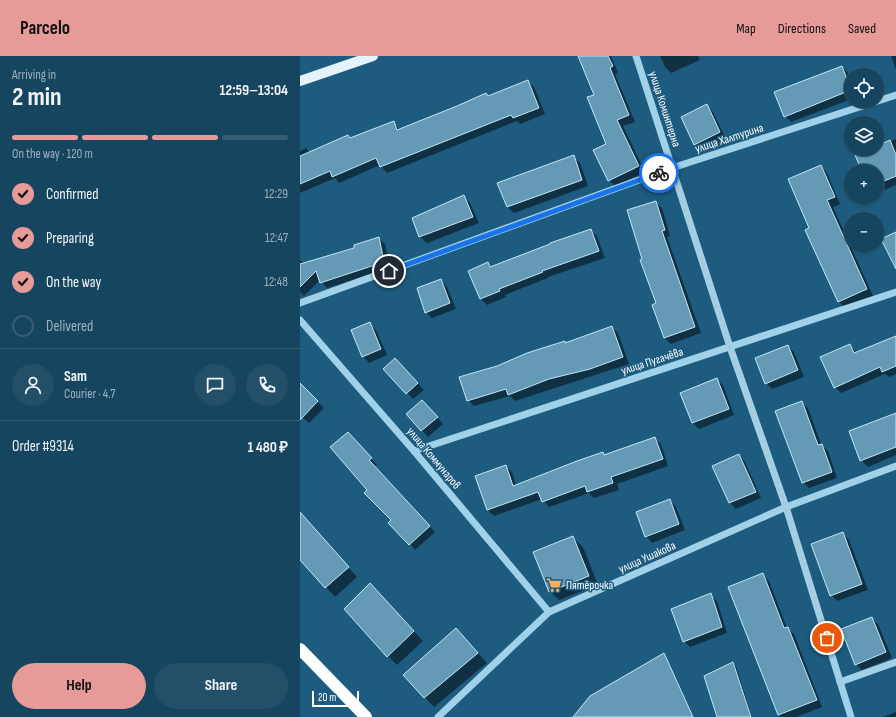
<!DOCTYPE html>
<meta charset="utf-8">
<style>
:root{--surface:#16455f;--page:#234f68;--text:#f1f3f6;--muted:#9eb1bd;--line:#355d74;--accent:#e69b98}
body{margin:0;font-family:"Sofia Sans Condensed",sans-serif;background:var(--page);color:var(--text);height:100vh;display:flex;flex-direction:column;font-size:15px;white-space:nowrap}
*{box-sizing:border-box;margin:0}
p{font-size:13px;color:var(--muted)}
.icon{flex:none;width:22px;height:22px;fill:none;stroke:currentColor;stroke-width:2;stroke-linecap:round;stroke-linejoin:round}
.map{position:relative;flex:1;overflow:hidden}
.panel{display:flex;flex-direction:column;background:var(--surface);width:300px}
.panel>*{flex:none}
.tools{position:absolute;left:544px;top:12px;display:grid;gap:8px}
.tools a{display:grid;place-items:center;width:40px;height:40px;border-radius:50%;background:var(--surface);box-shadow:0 1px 3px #0004,0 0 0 1px var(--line);font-size:20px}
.scale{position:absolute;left:12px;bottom:10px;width:47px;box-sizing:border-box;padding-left:4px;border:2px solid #fff;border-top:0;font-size:11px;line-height:14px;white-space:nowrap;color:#fff;-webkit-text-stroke:3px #1d5c7f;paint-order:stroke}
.pin{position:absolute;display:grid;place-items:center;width:34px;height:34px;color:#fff;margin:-17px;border:2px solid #fff;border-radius:50%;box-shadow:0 1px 4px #0007}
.courier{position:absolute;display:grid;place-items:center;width:40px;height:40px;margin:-20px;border:3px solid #1a73e8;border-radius:50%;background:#fff;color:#222;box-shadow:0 1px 5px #0007}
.summary em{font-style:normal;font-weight:700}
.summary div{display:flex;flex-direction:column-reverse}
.summary{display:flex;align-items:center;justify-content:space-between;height:68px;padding:0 12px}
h1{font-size:26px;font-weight:700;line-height:30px}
.bar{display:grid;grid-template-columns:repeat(4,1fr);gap:6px 4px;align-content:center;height:48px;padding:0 12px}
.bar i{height:5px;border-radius:3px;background:var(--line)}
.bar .on{background:var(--accent)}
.bar p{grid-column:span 4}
.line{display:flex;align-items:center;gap:10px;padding:0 12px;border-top:1px solid var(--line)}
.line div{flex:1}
.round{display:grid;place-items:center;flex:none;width:42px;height:42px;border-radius:21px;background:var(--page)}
ol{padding:0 12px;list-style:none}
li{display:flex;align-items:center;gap:12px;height:44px}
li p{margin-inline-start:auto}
li .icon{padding:4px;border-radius:50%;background:var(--accent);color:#111;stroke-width:4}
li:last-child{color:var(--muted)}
li i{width:22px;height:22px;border:2px solid var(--line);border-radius:50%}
.primary-button{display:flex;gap:8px;margin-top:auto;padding:8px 12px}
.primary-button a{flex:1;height:46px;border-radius:24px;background:var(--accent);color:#111;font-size:16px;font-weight:700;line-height:46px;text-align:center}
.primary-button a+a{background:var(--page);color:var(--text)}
header{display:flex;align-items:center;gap:24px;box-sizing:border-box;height:56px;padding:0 20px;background:var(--accent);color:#111}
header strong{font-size:19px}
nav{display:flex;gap:22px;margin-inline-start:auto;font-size:14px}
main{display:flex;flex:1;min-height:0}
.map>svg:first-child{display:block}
</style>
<header>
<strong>Parcelo</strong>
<nav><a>Map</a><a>Directions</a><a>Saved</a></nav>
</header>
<main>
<section class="panel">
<div class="summary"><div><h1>2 min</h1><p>Arriving in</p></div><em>12:59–13:04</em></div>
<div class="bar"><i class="on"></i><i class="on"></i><i class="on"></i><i></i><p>On the way · 120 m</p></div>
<ol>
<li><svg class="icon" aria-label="check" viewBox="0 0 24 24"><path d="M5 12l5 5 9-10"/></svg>Confirmed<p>12:29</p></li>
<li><svg class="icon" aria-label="check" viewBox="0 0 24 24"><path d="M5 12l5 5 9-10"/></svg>Preparing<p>12:47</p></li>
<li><svg class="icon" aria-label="check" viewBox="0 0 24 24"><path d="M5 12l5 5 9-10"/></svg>On the way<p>12:48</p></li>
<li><i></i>Delivered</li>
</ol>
<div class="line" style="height:72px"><a class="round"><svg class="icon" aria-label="person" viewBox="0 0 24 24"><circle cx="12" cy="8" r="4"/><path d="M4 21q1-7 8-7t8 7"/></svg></a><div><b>Sam</b><p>Courier · 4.7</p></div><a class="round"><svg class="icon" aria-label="chat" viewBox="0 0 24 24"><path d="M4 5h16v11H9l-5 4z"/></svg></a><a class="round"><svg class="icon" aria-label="phone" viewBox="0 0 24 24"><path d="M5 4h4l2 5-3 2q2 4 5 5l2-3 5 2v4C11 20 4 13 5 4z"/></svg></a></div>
<div class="line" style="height:52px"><div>Order #9314</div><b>1 480 ₽</b></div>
<div class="primary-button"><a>Help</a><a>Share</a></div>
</section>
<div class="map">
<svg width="596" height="661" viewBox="0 0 596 661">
<rect width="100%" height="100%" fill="#1d5c7f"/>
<!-- shadow -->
<g fill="#0007">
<polygon points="279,0 311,0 318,17 315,18 335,66 323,70 345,116 315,130 309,124 307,88 295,39"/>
<polygon points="360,0 398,0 400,4 371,17 365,11"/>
<polygon points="591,0 596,0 596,14"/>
<polygon points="542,11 548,17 551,24 551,43 491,66 485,60"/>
<polygon points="228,25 234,31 245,58 220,68 217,65 87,117 80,109 39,127 35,122 0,137 0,95 6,92 10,97 48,80 51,83 93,66 100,74 158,51 186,38 189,40"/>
<polygon points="407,50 413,56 426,83 401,94 395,88"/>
<polygon points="596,83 596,129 577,137 577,115 563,115 573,93 577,93 577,91"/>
<polygon points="273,101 280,107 288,130 214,157 207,151"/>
<polygon points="521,110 527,117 540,148 533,151 573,240 545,252 539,246 507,174 510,173"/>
<polygon points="164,141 170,147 179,167 127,187 120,181 113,163"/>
<polygon points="355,146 362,152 370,180 367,181 401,277 371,288 364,281 358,248 344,204"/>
<polygon points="290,174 297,180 305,202 248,221 248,222 205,239 206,241 187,249 181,243 188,208 192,212"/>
<polygon points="78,182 85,188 90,212 27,232 20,224 4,240 0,236 0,204 4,208 55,192"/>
<polygon points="141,224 147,231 156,253 132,262 126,256"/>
<polygon points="70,268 76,274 87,299 69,307 63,300"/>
<polygon points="312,271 318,277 329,308 215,345 210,340 174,350 168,344 197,311"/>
<polygon points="596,281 596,318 589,321 585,318 541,337 535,331 550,289 557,297"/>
<polygon points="488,290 494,296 504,321 472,333 466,327"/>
<polygon points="101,310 124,334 113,343 85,313"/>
<polygon points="416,323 423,329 434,359 399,373 393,367 381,337"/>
<polygon points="0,328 24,352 9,367 0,359"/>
<polygon points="501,346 508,352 521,388 528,395 537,422 509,432 503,426"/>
<polygon points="128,351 143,368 128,381 107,358"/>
<polygon points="596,359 596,399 568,411 561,404"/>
<polygon points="354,382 361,388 368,410 317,428 319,434 294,442 289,437 249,451 242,443 194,460 188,454 205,410 212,416 216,429 303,397 305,400"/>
<polygon points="54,383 77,409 75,411 135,476 115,494 92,464"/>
<polygon points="439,399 445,406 461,442 436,453 430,447 414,410"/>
<polygon points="370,444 376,451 385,474 352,487 346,480"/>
<polygon points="0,457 57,521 35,541 0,502"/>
<polygon points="543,478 549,484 568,534 537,545 531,539"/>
<polygon points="273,482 283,491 298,529 259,544 250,535"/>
<polygon points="463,519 469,525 487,572 494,578 522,651 496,661 481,661 479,659 429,531"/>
<polygon points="79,538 123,585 97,609 88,600"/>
<polygon points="410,539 417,545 427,577 390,591 384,585"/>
<polygon points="571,562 578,568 592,602 562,614 556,608"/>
<polygon points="165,583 187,607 134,651 104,619"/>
<polygon points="364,598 393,661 274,661"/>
<polygon points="433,607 436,610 452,661 418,661"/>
<polygon points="596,656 596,661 583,661"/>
</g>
<!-- building -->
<g fill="#649ab6" stroke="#c5e6f7">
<polygon points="278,0 308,0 313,10 310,12 329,59 317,64 339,110 308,125 293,94 306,88 287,41 294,39"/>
<polygon points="542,10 551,34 484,61 474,36"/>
<polygon points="228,24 239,52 213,62 211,59 80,111 76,102 32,121 30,115 0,128 0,100 48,79 50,82 94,65 97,74 157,50 186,37 188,40"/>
<polygon points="407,48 420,76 394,89 381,61"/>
<polygon points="590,84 596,99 596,120 577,128 577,115 562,115 555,99 570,93 577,93 577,90"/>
<polygon points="274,99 282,124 207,151 197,127"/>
<polygon points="521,109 535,141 527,144 567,233 538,246 505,174 509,172 488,123"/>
<polygon points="164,139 173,161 119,181 112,162"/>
<polygon points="356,145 365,174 362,175 395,271 364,282 352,249 356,247 340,204 342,203 327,154"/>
<polygon points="291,173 299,195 242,215 243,216 199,233 200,235 180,243 168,215 188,206 190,211 250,188 250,187"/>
<polygon points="596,176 596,213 581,183"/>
<polygon points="79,181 84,206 20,227 16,215 0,231 0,208 54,192 54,189"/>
<polygon points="141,223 150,247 125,257 117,232"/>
<polygon points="70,266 81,293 62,301 51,274"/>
<polygon points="312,270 323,301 290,313 249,323 208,339 206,333 167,345 159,321 197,310 227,297 265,285 265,287"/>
<polygon points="596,280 596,310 582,316 580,311 534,332 520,301 550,288 554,297"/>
<polygon points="488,289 498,314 465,328 455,302"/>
<polygon points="95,302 118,327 106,338 83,313"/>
<polygon points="417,322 429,353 392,367 380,337"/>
<polygon points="0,327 18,345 0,364"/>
<polygon points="122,344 138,361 121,375 106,358"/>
<polygon points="502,345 518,389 522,388 532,416 502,427 475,355"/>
<polygon points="596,357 596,391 560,405 549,375"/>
<polygon points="48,376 72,402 69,404 130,470 109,489 88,467 91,464 64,437 67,434 30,391"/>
<polygon points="355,381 363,403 311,421 313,427 287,436 285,430 242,446 238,436 187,454 175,420 206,409 213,430 277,405 303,396 304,399"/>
<polygon points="439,398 456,436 429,447 412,410"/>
<polygon points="370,443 379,468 345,481 336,456"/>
<polygon points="0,456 49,511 25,532 0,504"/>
<polygon points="543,476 562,528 530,540 511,488"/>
<polygon points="273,480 289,520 249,536 233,496"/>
<polygon points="463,517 484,572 488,571 517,644 478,659 428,531"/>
<polygon points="70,527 114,575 87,601 44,553"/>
<polygon points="411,537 422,571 383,586 371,553"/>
<polygon points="572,561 586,596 555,609 541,573"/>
<polygon points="156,572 178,597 124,642 103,619"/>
<polygon points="364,597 393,661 273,661 290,640"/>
<polygon points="433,606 451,661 417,661 404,620"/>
</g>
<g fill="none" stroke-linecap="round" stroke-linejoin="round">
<!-- minor -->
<g stroke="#a1d0e9" stroke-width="7">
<polyline points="336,0 430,291 486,451 551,661"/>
<polyline points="0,247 372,112 596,39"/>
<polyline points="0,264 114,395 249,556"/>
<polyline points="114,395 596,236"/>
<polyline points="540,626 596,606"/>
<polyline points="138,661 249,556 486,451 596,410"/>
</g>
<!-- major -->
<polyline stroke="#e4f3fe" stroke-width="10" points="0,25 73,0"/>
<!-- highway -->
<polyline stroke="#fff" stroke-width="12" points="0,593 66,661"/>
</g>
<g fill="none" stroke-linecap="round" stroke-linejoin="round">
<!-- done -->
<polyline stroke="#b0c6d2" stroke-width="4" stroke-dasharray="0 7.2" points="359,117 372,112 430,291 486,451 527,582"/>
<!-- route -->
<polyline stroke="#1a73e8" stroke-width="5" points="89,215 359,117"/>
</g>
<!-- icons -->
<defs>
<g id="supermarket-bare" transform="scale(1.2)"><path d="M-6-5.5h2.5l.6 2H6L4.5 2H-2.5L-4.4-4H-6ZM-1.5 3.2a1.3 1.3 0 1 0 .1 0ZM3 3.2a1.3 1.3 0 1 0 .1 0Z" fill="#f8ad60" stroke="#1d5c7f" stroke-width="2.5" paint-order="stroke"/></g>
</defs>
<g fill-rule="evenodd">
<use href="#supermarket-bare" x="254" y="529"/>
</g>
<g text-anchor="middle" stroke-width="3" stroke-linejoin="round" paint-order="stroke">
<!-- street labels -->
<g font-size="12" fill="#fff" stroke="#1d5c7f">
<text transform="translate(365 53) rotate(72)" y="4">улица Коминтерна</text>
<text transform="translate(429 82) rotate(-18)" y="4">улица Халтурина</text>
<text transform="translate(352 305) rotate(-18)" y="4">улица Пугачёва</text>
<text transform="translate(134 402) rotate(50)" y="4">улица Коммунаров</text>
<text transform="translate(347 501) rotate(-24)" y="4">улица Ушакова</text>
</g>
<!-- poi labels -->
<g font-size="12" fill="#fff" stroke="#1d5c7f" text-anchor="start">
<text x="266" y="533">Пятёрочка</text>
</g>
</g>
</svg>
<div class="tools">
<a><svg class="icon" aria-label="locate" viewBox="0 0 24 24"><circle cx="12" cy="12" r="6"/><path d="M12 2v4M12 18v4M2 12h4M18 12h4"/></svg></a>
<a><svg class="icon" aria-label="layers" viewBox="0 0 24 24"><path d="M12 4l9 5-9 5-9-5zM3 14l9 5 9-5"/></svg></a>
<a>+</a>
<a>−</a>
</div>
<div class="scale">20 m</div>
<div class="pin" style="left:527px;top:582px;background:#ea580c"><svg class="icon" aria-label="bag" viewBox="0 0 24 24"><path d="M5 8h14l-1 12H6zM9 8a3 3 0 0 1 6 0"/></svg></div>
<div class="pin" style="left:89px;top:215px;background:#1f2937"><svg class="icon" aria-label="home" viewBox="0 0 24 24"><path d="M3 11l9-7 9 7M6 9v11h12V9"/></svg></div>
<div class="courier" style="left:359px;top:117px"><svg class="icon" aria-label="bike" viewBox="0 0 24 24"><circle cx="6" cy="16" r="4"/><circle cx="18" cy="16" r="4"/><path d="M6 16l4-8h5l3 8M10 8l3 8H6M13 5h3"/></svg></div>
</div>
</main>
